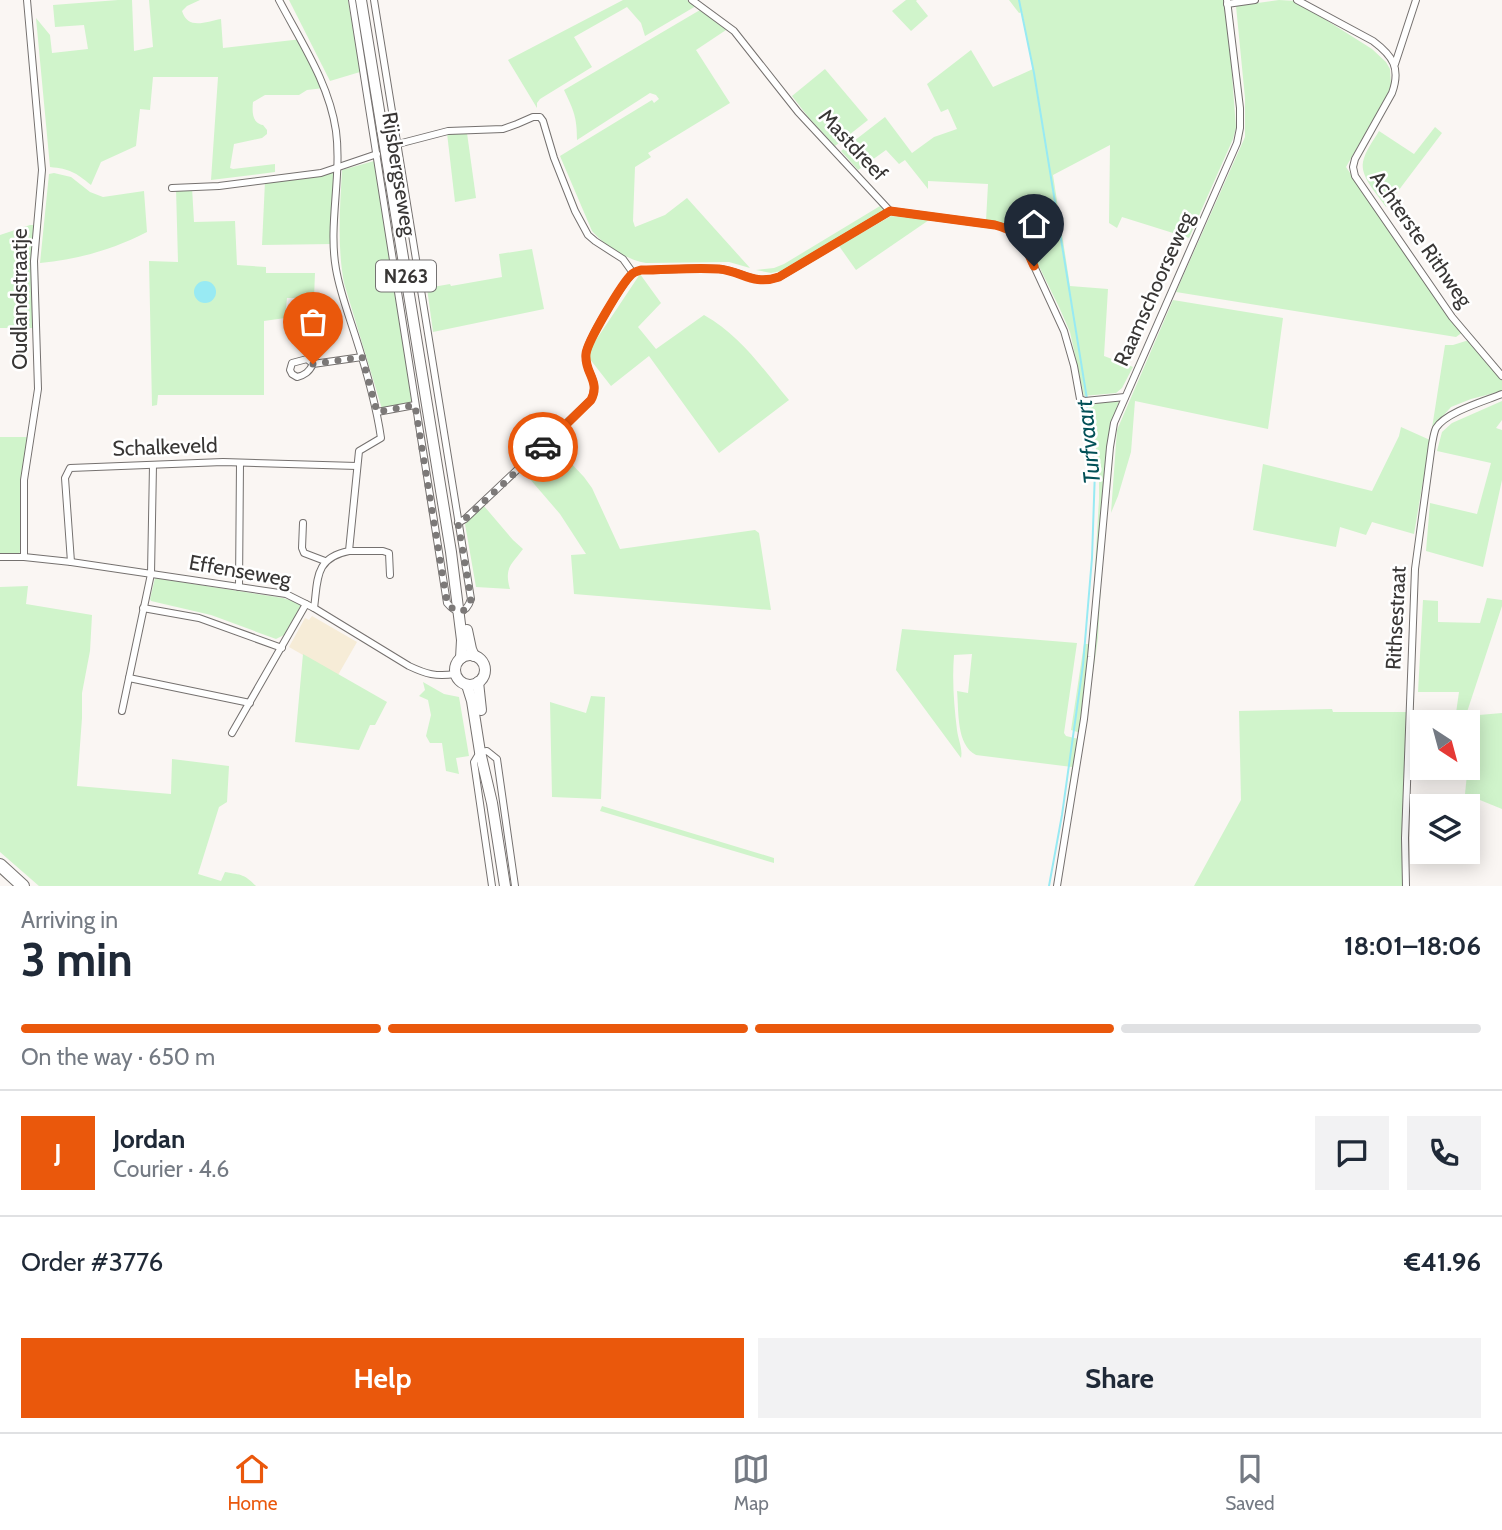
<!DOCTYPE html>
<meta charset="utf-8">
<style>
:root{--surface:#fff;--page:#f2f2f3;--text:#1f2937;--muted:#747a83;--line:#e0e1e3;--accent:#ea580c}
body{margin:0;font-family:Cabin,sans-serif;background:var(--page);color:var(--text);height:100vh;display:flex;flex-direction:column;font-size:26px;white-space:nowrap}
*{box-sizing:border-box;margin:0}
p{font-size:23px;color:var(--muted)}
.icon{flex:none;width:38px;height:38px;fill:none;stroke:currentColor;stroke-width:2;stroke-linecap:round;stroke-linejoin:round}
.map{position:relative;height:886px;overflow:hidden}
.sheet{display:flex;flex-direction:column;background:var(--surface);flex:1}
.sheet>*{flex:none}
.needle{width:46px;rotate:144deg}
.buttons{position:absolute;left:1410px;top:710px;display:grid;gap:14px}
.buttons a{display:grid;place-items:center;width:70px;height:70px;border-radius:0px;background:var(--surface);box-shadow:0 4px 18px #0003;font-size:35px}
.pin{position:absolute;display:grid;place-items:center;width:60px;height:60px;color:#fff;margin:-72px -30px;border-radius:50% 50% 50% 0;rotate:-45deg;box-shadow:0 0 7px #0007}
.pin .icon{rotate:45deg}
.courier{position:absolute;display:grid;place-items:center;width:70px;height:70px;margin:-35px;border:5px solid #ea580c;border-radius:50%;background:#fff;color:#222;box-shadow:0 2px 9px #0007}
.overview em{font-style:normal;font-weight:700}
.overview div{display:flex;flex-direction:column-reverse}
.overview{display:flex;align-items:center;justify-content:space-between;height:119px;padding:0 21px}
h1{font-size:46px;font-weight:700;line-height:52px}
.bar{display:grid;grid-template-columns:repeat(4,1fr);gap:10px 7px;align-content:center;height:84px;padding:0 21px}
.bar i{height:9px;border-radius:5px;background:var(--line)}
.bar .on{background:var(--accent)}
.bar p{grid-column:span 4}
.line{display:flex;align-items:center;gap:18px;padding:0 21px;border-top:2px solid var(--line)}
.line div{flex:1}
.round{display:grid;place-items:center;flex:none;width:74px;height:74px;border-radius:0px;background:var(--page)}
.button{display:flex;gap:14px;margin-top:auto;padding:14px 21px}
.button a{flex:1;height:80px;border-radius:0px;background:var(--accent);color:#fff;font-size:28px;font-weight:700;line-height:80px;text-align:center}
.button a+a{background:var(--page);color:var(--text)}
.dock{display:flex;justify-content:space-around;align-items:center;height:98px;border-top:2px solid var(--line);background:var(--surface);font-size:19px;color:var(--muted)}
.dock a{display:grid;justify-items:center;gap:4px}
.dock .on{color:var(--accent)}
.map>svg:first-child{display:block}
</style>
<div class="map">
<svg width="1502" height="886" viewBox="0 0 1502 886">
<rect width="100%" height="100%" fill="#faf6f3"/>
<!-- education -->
<polygon fill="#f6ecd7" points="312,616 357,642 338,675 289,647 305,618 309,620"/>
<!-- green -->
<g fill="#d0f4cb">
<path d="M118,0H132L134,51L153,47L149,0H200L187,6L182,11C188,30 205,22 221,19L223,48L302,39L324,88L307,90L299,95H265L253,102C252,112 252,123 263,125L267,130V134L262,138L234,144L230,168L233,169L275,164V172L211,180L218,77H153L150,110L140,109L136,146L101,162L91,185C75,172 70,169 50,167L36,18L50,35L52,53L88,49L84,25L55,27L53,5Z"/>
<polygon points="289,0 348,0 360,72 330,81"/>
<polygon points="623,0 687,0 696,6 645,36 641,23 627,7 574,37 592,67 540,99 537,103 537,108 508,60"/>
<polygon points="906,0 917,0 916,1 928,16 911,31 892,11"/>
<path d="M1009,0H1224L1230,48L1236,128L1233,139L1189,238L1122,217L1117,228L1109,223L1110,145L1053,175L1070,286L1108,289L1104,356L1133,367L1122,388L1116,393L1084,396L1070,332L1059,307L1026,240C1015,226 1004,222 986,221L988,184L928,181V189L905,160L899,164L886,150L858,170L841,151L885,117L912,153L934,137L957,129L948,109L941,112L927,84L971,50L993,87L1033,69L1022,12L1019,13Z"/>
<polygon points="1279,0 1296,1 1372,49 1386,62 1390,69 1391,86 1386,97 1346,167 1421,278 1463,332 1456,337 1176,292 1245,137 1245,98 1236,6"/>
<path d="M700,10L726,30L696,50L730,103L648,153L651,157L635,167L633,221L635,227L665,215L687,198L750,268L729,262L646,263C627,260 605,246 592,231L560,156L652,100L654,103L659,99L656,95L650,93L577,140C577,117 574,111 564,90Z"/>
<polygon points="825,69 868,120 835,146 809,118 792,96"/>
<path d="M1435,127L1442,133L1386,207C1378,195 1360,177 1363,162C1365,151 1374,140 1379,131L1414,154Z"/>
<polygon points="447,133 467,133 476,198 455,202"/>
<path d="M374,161L413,402L382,409L344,283C337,246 340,207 342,170Z"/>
<polygon points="335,172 333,244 262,245 265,181"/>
<path d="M54,173L71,177L90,192L103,197L144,191L147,232C112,250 79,259 40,263L49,174Z"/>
<polygon points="192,187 194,222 235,221 237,265 266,267 266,273 315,273 314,298 287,298 285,318 264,321 264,395 158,395 157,405 152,406 149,261 178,262 176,188"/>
<polygon points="880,206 884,211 786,270 771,273 756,270 774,268 784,264"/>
<polygon points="891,216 929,220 856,270 839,246"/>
<polygon points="30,225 34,225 33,328 0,328 0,235"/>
<polygon points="532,249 544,309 433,332 427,288 450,284 451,286 502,277 499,254"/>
<path d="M640,274L661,303L638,327L656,349L704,315C741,336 762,368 789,400L719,453L649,356L611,386L589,358L592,346Z"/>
<polygon points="1173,300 1283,318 1268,429 1135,401 1131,452 1118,496 1111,513 1117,430"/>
<polygon points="1469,340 1502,379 1502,391 1471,399 1451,407 1432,428 1445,345 1453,345"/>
<polygon points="1113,400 1119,401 1109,432 1098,638 1084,734 1071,730 1084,644 1090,644 1091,636 1099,499 1099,466 1088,403"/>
<polygon points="1502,401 1502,420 1496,428 1502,430 1502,480 1483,567 1426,551 1430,503 1477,514 1491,463 1437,451 1442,432 1452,423"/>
<polygon points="1401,427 1430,440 1414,534 1372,522 1366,535 1340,527 1336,547 1253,530 1263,464 1372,491 1399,436"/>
<polygon points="0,437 28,437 22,548 19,554 0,554"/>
<polygon points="553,444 584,477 592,488 620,549 755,530 759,533 771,610 574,594 571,555 586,554 560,514 523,471"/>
<path d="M484,506L513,540L523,549C511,565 504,568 510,589L476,587L465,524Z"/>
<polygon points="155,578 283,598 302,604 284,635 276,639 211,615 151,601 150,599"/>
<path d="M28,586L26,604L92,615L90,651L82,693V718L77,786L171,794L172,759L229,766L227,802L219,807L198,874L221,881L225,872C242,875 244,874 256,886H39L0,852V587Z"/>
<polygon points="1487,598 1502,600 1502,606 1467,712 1456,713 1459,692 1418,692 1423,600 1438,601 1438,622 1480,623"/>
<path d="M902,629L1077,643L1064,733L1066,736L1083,740L1072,813L1065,812L1072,767L976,755C956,745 959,711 957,691L968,693L972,654L954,655C952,681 954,705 957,730C958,739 963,749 961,758L896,670Z"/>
<polygon points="303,654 387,702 375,725 370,725 359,750 295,742"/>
<polygon points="423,682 444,694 459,697 469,756 456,758 459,774 446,771 442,743 430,743 426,736 431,715 428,700 419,696 425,690"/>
<polygon points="591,696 605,697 601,799 552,797 550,702 586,713"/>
<polygon points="1332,709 1333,712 1406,712 1402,886 1194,886 1241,800 1239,711"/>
<polygon points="1502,713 1502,809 1465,794 1470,744 1479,715"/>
<polygon points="602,806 774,858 774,863 600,811"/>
</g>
<!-- water -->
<circle fill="#98eaf3" cx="205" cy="292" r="11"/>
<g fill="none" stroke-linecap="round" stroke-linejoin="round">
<!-- stream -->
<g stroke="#98eaf3" stroke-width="2">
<polyline points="1019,0 1034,73 1087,399"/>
<polyline points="1049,886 1062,815 1083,665 1092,558 1095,470 1087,405"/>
</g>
<!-- minor casing -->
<g stroke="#75716f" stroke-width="8">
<g id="minor">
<path d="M279,0C301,42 329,83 336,131C342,176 328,225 336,269C340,292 348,313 355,335C366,369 376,403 381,438L359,451L349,551C314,558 318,580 314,608"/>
<path d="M352,0L447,603C457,615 466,614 471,599L374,0"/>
<polyline points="692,0 734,31 798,112 890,211 995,225 1010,229 1022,240 1064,331 1074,366 1080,399 1085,401 1125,397"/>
<path d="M1297,0L1373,41C1393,56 1401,68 1392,93L1355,159L1353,167L1355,176L1452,317L1502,376"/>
<polyline points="1227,4 1255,0"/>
<polyline points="1395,64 1416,0"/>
<polyline points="398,144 448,131 503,129 517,124 533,117 540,117 543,121 554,158 575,211 588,235 595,241 623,259 633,273"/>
<polyline points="172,188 219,186 321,173 377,154"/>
<path d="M313,364C309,372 305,375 297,377L292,374L290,370L292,363L307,359L313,364L362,357"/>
<polyline points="377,412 415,405"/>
<polyline points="303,523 302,548 304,553 325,561"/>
<path d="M458,523L465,519L591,400C601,380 584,373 586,354C587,341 622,284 632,274C634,272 638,271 641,270C667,270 694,267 719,269C743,271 753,286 779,277L890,211"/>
<polyline points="349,551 383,551 389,553 390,575"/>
<path d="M0,557H24L71,562L286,594L314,608L409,666C426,674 436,677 455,674"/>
<polyline points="24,557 24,480 38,389 34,261 42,170 27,0"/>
<polyline points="71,562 65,478 70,468 223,462 357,466"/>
<polyline points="239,587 240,463"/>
<polyline points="143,608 199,618 282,648"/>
<polyline points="129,678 250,703"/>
<polyline points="122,711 151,574 153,465"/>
<polyline points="232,733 306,604"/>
<polyline points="492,886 474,762 480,752 487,751 497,759 515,886"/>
<polyline points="1057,886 1084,719 1091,657 1110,447 1114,423 1237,143 1240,128 1240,108 1227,0"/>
<path d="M1406,886L1405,838L1415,569L1432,444C1433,439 1434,432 1436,428C1446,412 1485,401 1502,394"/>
</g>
</g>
<!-- primary casing -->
<g stroke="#75716f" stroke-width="12">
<g id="primary">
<polyline points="361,0 451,552 462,640 461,658"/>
<polyline points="467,630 471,649 474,656"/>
<circle cx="470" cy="670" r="15"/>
<polyline points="478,682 481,710"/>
<polyline points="467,685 472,701 480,752 492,803 505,886"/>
</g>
</g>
<!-- motorway casing -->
<g stroke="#75716f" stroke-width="14">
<polyline id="motorway" points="0,865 23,886"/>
</g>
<!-- minor -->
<use href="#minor" stroke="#fff" stroke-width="6"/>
<!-- primary -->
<use href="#primary" stroke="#fff" stroke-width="10"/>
<!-- motorway -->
<use href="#motorway" stroke="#fff" stroke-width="12"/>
</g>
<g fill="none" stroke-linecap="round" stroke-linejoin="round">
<!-- done -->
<path stroke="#7c7978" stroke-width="7" stroke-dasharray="0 12.6" d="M313,364L362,357L377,412L415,405L447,603C457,615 466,614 471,599L458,523L465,519L543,447"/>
<!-- route -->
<path stroke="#ea580c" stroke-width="9" d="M543,447L591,400C601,381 584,373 586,354C587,342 622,283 632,274C634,272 638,271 641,270C666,270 695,267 719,269C742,271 753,286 779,277L890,211L995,225C1022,232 1023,242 1034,266"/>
</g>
<g text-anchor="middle" stroke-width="5" stroke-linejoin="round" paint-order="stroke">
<!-- shield labels -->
<rect fill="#fff" stroke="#747272" stroke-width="2" x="376" y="260.5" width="60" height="31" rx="5"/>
<g font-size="19" font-weight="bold" fill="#383635">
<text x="406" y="283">N263</text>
</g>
<!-- street labels -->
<g font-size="21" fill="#383635" stroke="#fff">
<text transform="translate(853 145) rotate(47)" y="7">Mastdreef</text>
<text transform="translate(399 174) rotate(81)" y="7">Rijsbergseweg</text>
<text transform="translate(1421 239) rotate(55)" y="7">Achterste Rithweg</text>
<text transform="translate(1154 289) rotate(-66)" y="7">Raamschoorseweg</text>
<text transform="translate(20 299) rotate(-90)" y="7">Oudlandstraatje</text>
<text transform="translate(165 447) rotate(-2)" y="7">Schalkeveld</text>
<text transform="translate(240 571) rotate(10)" y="7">Effenseweg</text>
<text transform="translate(1396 618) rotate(-87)" y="7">Rithsestraat</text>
</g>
<!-- water labels -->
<g font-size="23" font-style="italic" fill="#025057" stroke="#fff">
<text transform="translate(1088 442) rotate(-96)" y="8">Turfvaart</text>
</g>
</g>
</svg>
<div class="buttons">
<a><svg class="needle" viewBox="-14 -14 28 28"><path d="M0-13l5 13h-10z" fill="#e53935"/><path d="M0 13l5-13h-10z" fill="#747a83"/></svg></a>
<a><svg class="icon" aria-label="layers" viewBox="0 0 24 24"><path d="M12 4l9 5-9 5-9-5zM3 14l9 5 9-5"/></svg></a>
</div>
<div class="pin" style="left:313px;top:364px;background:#ea580c"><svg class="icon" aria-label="bag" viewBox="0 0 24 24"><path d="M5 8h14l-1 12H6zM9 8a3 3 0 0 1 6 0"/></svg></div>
<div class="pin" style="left:1034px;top:266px;background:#1f2937"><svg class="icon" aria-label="home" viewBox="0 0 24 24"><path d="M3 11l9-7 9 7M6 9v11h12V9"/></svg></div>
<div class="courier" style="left:543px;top:447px"><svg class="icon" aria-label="car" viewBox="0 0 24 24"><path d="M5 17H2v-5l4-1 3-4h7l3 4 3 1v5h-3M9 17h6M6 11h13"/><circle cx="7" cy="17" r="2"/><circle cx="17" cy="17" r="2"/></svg></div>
</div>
<section class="sheet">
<div class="overview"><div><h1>3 min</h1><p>Arriving in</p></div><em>18:01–18:06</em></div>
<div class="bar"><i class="on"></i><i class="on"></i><i class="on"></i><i></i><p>On the way · 650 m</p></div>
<div class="line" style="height:126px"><b class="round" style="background:var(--accent);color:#fff">J</b><div><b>Jordan</b><p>Courier · 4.6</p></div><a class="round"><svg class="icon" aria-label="chat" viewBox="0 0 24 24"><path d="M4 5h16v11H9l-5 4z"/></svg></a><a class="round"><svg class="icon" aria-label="phone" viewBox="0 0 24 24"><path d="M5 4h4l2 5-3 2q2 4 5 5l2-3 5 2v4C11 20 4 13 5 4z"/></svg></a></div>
<div class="line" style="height:91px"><div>Order #3776</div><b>€41.96</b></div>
<div class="button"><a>Help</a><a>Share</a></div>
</section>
<nav class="dock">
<a class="on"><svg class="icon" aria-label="home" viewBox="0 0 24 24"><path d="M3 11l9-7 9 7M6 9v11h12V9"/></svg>Home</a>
<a><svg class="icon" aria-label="map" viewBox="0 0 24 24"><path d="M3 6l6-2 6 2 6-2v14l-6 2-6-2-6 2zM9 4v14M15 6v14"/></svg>Map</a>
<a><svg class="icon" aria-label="saved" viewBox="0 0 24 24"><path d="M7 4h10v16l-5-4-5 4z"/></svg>Saved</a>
</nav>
